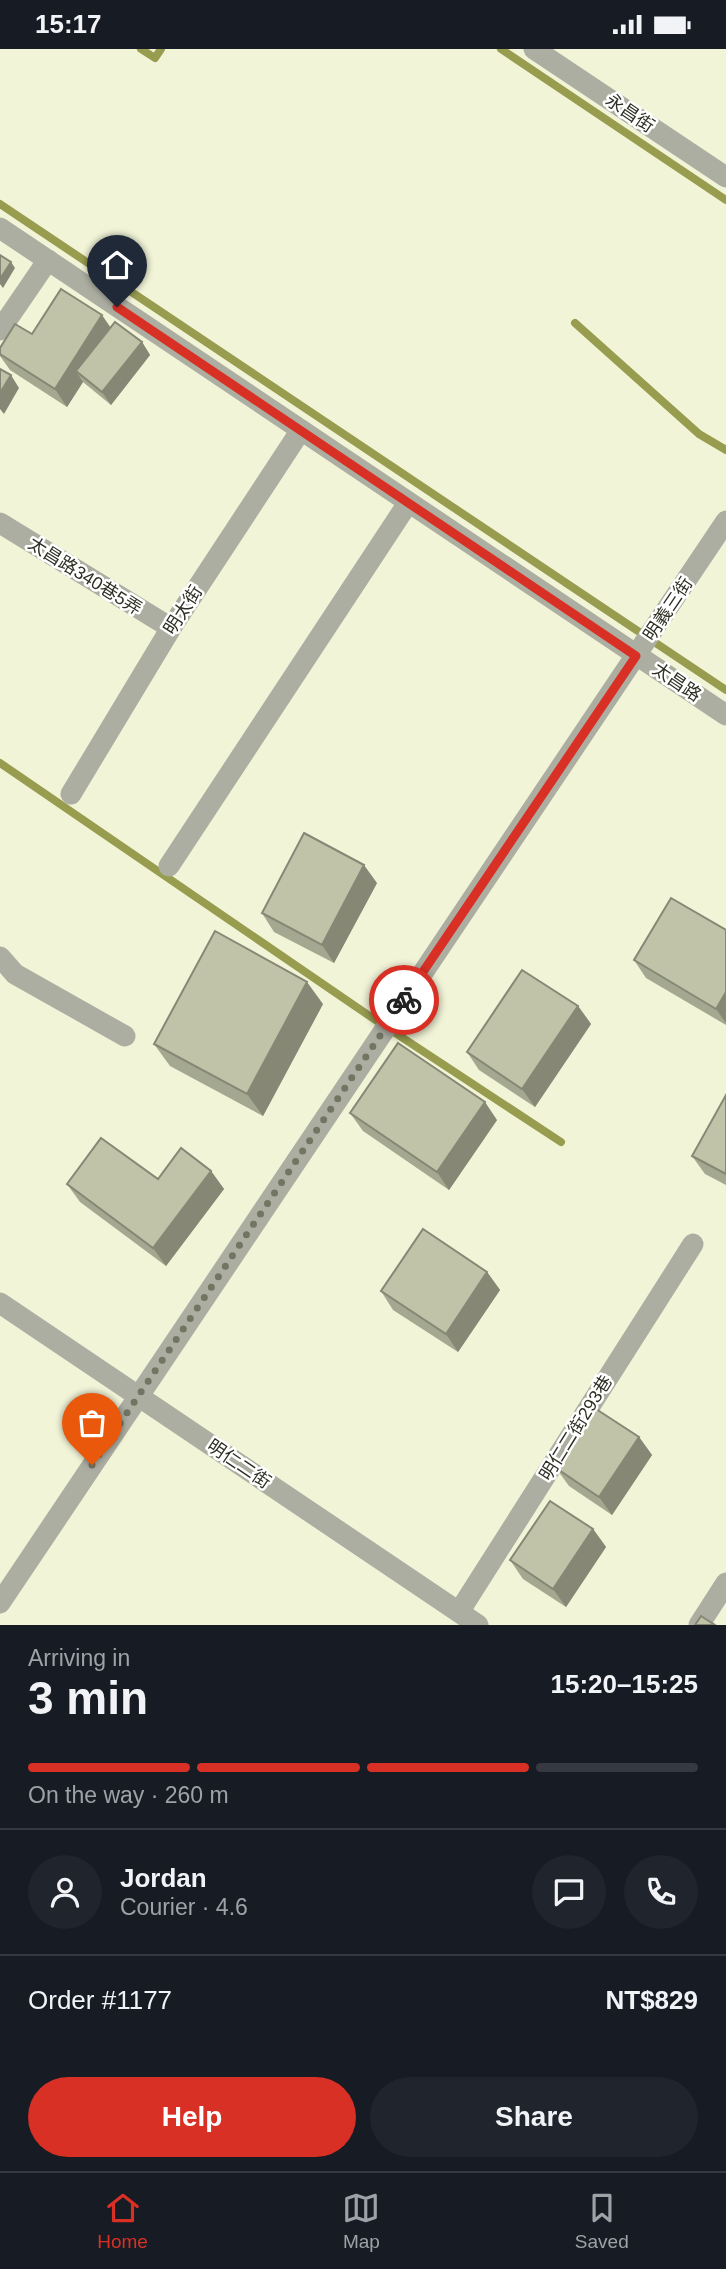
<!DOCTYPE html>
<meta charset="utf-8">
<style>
:root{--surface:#171b24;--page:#20242c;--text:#f1f3f6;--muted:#9ea1a6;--line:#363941;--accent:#d93025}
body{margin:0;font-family:Arial,"Noto Sans TC",sans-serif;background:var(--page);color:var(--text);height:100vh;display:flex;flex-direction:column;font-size:26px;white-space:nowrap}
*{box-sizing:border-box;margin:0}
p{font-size:23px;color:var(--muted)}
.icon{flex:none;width:38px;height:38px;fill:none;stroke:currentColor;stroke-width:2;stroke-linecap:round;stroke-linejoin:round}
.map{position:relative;height:1576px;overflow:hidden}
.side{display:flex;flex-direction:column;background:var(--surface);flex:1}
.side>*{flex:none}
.pin{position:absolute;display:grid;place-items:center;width:60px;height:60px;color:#fff;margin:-72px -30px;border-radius:50% 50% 50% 0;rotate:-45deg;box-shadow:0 0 7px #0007}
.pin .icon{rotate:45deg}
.courier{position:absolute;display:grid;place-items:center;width:70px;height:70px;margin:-35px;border:5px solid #d93025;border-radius:50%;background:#fff;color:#222;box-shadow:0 2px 9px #0007}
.headline em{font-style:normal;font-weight:600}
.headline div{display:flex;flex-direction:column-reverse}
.headline{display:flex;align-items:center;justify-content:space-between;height:119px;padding:0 28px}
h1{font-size:46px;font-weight:600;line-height:52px}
.bar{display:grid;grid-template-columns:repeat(4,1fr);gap:10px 7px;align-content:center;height:84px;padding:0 28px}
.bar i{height:9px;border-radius:5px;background:var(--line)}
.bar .on{background:var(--accent)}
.bar p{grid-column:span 4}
.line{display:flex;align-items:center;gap:18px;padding:0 28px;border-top:2px solid var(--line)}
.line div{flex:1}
.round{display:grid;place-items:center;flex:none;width:74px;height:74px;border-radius:37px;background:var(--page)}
.cta{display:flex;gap:14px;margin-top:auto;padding:14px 28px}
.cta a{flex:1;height:80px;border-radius:42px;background:var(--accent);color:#fff;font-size:28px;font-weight:600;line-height:80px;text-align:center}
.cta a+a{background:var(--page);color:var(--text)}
.status{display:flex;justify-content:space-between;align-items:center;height:49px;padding:0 35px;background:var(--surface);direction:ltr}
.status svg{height:19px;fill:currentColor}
.tabs{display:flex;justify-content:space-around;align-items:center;height:98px;border-top:2px solid var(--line);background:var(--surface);font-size:19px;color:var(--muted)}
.tabs a{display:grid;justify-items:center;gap:4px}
.tabs .on{color:var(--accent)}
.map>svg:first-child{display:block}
</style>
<div class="status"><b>15:17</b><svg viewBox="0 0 49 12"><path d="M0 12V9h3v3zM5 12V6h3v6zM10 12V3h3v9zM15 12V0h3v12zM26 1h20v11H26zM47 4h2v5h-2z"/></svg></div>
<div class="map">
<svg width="726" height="1576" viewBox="0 0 726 1576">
<rect width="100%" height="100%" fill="#f1f4d7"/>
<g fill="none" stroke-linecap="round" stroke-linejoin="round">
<!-- stream -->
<g stroke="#979c4f" stroke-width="8">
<polyline points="141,0 155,9 161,0"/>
<polyline points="501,0 726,151"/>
<polyline points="0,155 726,641"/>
<polyline points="575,274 699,385 726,401"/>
<polyline points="0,714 374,970 561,1093"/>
</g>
<!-- minor -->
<g stroke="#adaea2" stroke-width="21">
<polyline points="534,0 726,128"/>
<polyline points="0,179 726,666"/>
<polyline points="0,281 48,211"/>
<polyline points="0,474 171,579"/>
<polyline points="71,745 171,579 301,381"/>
<polyline points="169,817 408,454"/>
<polyline points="0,908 15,925 125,987"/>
<polyline points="0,1254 478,1576"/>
<polyline points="0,1554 726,472"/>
<polyline points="459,1563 693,1195"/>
<polyline points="699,1576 726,1534"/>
</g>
</g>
<!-- wall -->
<g fill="#a5a890">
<polygon points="110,278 142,293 150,306 111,356 83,333 67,358 10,321 0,307 0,299 32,285"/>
<polygon points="377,834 334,914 274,883 262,864"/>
<polygon points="726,881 726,976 646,929 634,911"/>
<polygon points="323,955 263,1067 170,1017 154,995"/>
<polygon points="578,957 591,975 535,1058 479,1021 467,1003"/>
<polygon points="726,1046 726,1136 705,1125 692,1107"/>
<polygon points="350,1064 497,1071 449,1141 363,1082"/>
<polygon points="211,1122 224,1140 166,1217 80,1153 67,1135 158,1130"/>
<polygon points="487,1223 500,1241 458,1303 393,1261 381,1242"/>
<polygon points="639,1388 652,1406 612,1466 569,1437 556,1419"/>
<polygon points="593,1480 606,1498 566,1558 523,1530 510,1511"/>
</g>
<!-- shaded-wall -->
<g fill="#868875">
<polygon points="11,213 15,219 3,239 0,235 0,230"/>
<polygon points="102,266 115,285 76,322 83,333 67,358 55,340"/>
<polygon points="142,293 150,306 111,356 102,343"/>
<polygon points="11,326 19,339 4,365 0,360 0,344"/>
<polygon points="364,816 377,834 334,914 322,896"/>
<polygon points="307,933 323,955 263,1067 247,1045"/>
<polygon points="726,943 726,974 716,960"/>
<polygon points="578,957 591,975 535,1058 522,1040"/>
<polygon points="485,1053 497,1071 449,1141 437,1123"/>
<polygon points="211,1122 224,1140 166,1217 153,1199"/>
<polygon points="487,1223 500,1241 458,1303 446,1285"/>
<polygon points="639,1388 652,1406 612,1466 599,1448"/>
<polygon points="593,1480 606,1498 566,1558 553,1540"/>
</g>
<!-- building -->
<g fill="#c0c3a7" stroke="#868875" stroke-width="2">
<polygon points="0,206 11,213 0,230"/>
<polygon points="61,240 102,266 55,340 0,305 0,299 15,275 32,285"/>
<polygon points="115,273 142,293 102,343 76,322"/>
<polygon points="0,320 11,326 0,344"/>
<polygon points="304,784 364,816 322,896 262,864"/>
<polygon points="671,849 726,881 726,943 716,960 634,911"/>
<polygon points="215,882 307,933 247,1045 154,995"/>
<polygon points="522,921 578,957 522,1040 467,1003"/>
<polygon points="398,994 485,1053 437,1123 350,1064"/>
<polygon points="726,1046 726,1125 692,1107"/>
<polygon points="101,1089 158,1130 181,1099 211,1122 153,1199 67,1135"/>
<polygon points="423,1180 487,1223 446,1285 381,1242"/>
<polygon points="596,1360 639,1388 599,1448 556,1419"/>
<polygon points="550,1452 593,1480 553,1540 510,1511"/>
<polygon points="701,1567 715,1576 695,1576"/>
</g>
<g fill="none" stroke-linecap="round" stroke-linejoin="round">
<!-- done -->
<polyline stroke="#737563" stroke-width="7" stroke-dasharray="0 12.6" points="92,1416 404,951"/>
<!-- route -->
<polyline stroke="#d93025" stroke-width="9" points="117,258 636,607 404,951"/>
</g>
<g text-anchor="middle" stroke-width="5" stroke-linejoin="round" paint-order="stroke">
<!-- street labels -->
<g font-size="18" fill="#2f3025" stroke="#fff">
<text transform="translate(630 64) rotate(34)" y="6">永昌街</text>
<text transform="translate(85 527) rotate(32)" y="6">太昌路340巷5弄</text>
<text transform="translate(668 560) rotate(-56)" y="6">明義三街</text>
<text transform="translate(183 561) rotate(-57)" y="6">明太街</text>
<text transform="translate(677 633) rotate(34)" y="6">太昌路</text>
<text transform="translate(576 1379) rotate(-58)" y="6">明仁二街293巷</text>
<text transform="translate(239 1415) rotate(34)" y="6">明仁二街</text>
</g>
</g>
</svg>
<div class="pin" style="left:92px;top:1416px;background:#ea580c"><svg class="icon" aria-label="bag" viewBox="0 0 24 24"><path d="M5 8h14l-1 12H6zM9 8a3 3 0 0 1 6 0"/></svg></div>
<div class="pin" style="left:117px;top:258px;background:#1f2937"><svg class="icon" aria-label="home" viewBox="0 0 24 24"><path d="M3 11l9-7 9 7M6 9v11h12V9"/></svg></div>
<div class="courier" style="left:404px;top:951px"><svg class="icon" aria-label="bike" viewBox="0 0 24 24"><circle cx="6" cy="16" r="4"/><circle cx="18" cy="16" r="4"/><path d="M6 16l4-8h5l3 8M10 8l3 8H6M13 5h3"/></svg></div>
</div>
<section class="side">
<div class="headline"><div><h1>3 min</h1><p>Arriving in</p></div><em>15:20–15:25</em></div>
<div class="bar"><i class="on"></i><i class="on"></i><i class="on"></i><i></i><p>On the way · 260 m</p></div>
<div class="line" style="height:126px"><a class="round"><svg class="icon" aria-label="person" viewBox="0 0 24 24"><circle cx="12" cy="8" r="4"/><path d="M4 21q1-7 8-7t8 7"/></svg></a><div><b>Jordan</b><p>Courier · 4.6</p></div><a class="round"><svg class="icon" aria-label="chat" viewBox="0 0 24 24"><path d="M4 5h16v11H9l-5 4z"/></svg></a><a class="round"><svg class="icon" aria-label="phone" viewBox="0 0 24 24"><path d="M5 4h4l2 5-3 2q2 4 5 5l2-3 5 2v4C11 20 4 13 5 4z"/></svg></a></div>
<div class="line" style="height:91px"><div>Order #1177</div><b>NT$829</b></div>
<div class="cta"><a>Help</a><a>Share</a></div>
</section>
<nav class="tabs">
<a class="on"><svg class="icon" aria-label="home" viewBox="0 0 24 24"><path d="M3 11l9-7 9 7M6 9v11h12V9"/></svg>Home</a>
<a><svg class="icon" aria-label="map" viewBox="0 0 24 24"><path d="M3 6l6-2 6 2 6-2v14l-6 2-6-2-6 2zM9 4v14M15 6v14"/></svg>Map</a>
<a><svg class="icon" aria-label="saved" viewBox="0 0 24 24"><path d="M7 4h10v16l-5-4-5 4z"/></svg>Saved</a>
</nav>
